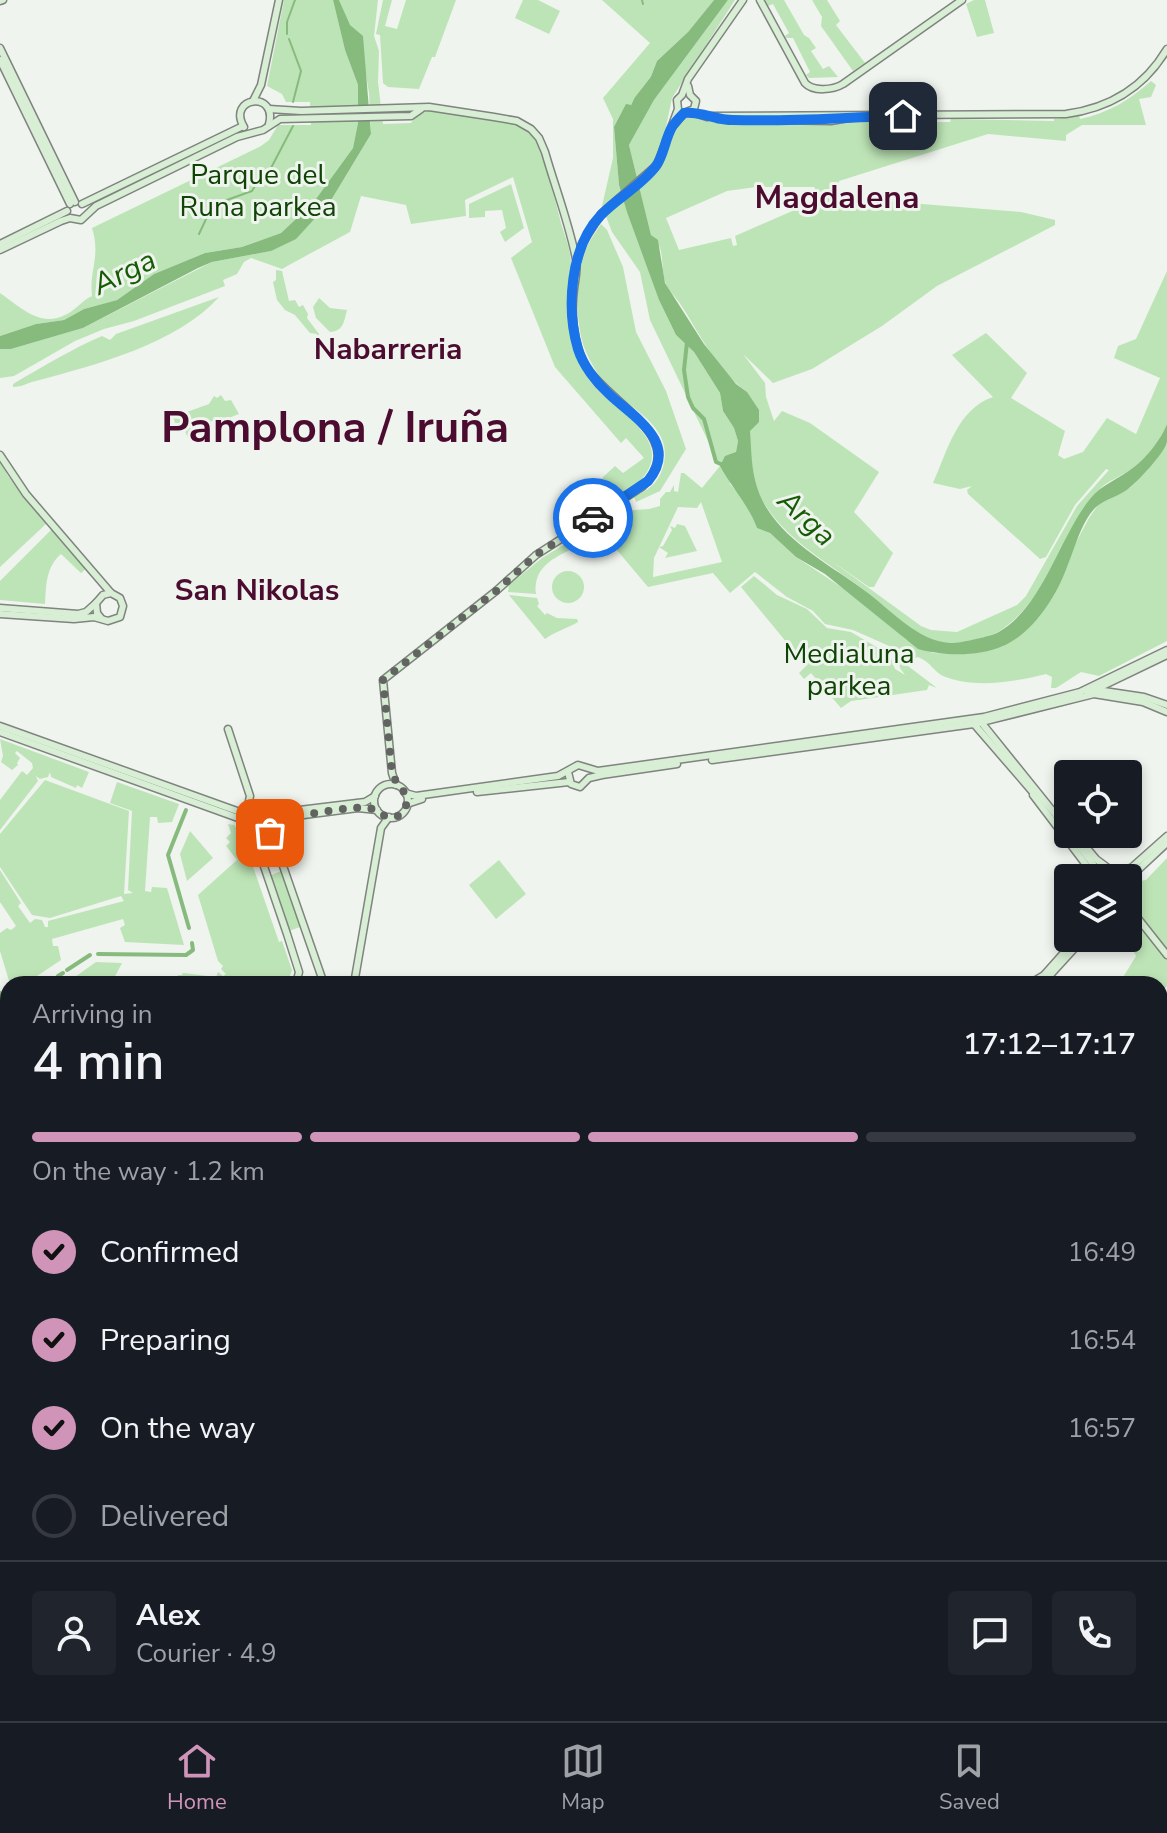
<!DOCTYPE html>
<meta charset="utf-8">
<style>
:root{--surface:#171b24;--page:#20242c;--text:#f1f3f6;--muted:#9ea1a6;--line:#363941;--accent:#cf94b8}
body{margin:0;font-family:"Nunito Sans",sans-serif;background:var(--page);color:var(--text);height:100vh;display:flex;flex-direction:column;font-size:30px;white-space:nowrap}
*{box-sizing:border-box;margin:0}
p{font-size:26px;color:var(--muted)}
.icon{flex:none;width:44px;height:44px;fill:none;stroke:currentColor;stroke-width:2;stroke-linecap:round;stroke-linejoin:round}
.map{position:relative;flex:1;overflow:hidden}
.drawer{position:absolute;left:0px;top:976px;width:1168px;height:746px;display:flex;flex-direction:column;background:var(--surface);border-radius:24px 24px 0 0;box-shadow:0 4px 12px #0003}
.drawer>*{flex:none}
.buttons{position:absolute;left:1054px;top:760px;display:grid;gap:16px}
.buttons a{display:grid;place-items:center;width:88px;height:88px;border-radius:8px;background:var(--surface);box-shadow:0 4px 12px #0003;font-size:40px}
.pin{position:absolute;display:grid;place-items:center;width:68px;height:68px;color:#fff;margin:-34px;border-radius:16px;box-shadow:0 4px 12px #0006}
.courier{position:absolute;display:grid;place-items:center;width:80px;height:80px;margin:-40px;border:6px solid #1a73e8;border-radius:50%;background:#fff;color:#222;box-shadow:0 2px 10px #0007}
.summary em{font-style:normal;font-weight:600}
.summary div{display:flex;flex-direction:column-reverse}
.summary{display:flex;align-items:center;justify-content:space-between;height:136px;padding:0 32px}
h1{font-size:52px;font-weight:600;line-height:60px}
.bar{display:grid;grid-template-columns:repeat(4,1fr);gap:12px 8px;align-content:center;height:96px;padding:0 32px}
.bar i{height:10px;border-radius:6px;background:var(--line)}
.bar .on{background:var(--accent)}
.bar p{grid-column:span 4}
.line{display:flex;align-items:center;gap:20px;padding:0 32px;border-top:2px solid var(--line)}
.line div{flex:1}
.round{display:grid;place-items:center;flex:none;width:84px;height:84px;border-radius:8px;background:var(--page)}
ol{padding:0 32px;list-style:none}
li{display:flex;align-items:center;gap:24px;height:88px}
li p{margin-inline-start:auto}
li .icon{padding:8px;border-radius:50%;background:var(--accent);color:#111;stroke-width:4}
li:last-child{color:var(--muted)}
li i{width:44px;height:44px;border:4px solid var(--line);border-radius:50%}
.tabs{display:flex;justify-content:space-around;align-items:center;height:112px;border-top:2px solid var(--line);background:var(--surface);font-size:22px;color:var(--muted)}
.tabs a{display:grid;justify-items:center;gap:4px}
.tabs .on{color:var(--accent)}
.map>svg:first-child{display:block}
</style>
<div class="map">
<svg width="1167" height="1721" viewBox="0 0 1167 1721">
<rect width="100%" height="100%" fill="#eff4ee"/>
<!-- green -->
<g fill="#bde4b6" fill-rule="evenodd">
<path d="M284,0H333L345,50L358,85V123L353,148L313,203L281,233L242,247L205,253L154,274L117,300L84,309L64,320L36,324L0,336V293C19,306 40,328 65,315C75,311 81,301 92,296C89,270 101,256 92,228L261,146L269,140L278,125H311L310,102H286L282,94L267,86Z"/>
<path d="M339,0H378L374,36L379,51L378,82L383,124L411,123C415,115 424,112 432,110C465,115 515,113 537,141C548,167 554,196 561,223C565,236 571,251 571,264C572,305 564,325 583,365C597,395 653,427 652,455C652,480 623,493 605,505L602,502L608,497L603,491L608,485L602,478L615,466L623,473L644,458L626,438L621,443L555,367L511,258L532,242L513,177L465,200L466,216L411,224L406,205L361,196L350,232L289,265L282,269L251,258L244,262L237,274L223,280L225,286L134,321L104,329L75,341L14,376L0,378V349H11L83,328L212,262L271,251L330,202L371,134L369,93L365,69Z"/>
<polygon points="383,0 392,0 385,26 397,29 406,0 456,0 435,57 432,57 419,89 388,87 383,83 380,35 376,34"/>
<polygon points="523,0 538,0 560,11 549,34 515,18"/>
<path d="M602,0H714L688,32L657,61L650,79V88L633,118L614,127L619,185L659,300L676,335L694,352L720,393L723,411L734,428L738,441L730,484L745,500L757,528L770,533L796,557L847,591L897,630L905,639L933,653L958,654L986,650L1003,646L1038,617L1068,564L1072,550L1089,518L1098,505L1131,487L1167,443V641L1099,676L1081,672L1056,688H1051L1052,677L1046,674C1014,682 974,689 943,676C933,671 932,663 918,657L911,660L908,666L937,688L929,685L927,690L851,701L841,708L811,673L804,679L799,673L806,666L741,587L754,576L777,595L807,609L827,628L851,632L890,655L895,669L905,675L900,668L896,649L853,630L825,624L813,611L787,597L755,572L730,593L713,573L648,587L595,524L619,511L649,509L660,506V499L666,492H670L674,485V491L678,492L681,473H684L702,488L720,466L650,320L640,272L612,232L602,206L613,158V119L603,98L650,43ZM701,502L722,562L653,577L654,558L678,507L697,508Z"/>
<path d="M728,0H735L672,98L662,146L672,127L686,113C736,123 809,130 858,119L859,122H950L951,119L1054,121V119L1079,116L1080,119C1108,113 1130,100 1151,81L1156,85L1151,97L1139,99L1146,125H1082L1066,135V141L988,134L839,181V191L848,198L1021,212L1055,220V225L937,286L882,326L812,369L773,383L743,354L765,383L766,397L774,421L782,411L810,423L879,472L854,512L893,553L874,587H869L829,559L921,626L931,630L957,632L1017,605L1026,596L1077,506L1109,470L1106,469L1075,505L1046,557L1040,559L968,494L967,490L972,486L960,489L933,483C947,452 957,409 993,397L952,355L986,333L1027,373L1011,398L1065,431L1058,455L1064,459L1083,452L1107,418L1136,434L1160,378L1114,358L1118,346L1136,339L1167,271V424C1161,439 1147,457 1134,467C1124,476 1107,480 1099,490C1067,534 1045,603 998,632C992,636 959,644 951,644C920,643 892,612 869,594C829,562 778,538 756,488C749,472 749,413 747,392C716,370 699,332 679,302C674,295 667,289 665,281C660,265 666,246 651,235L629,145L654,100ZM756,187H814L822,198L735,236L737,245L733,246L731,238L679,250L666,218L727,191Z"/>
<polygon points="765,0 784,0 804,35 809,38 816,48 811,51 823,69 829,66 838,77 809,78 806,75 810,72 793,38 786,38 785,36 789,33 773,4 768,6"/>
<polygon points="812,0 827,0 840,21 836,25 865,63 853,71 821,26 822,17"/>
<polygon points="974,0 985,0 994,33 977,37 966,4"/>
<polygon points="511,184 524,228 505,242 500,232 506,228 502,210 485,211 485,217 469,218 469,204"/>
<path d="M601,224L607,230L623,267L636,332L666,391L686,449L660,491L636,502L634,497C650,489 660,482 664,463C672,424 627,408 606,384C598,376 588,358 584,347C575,320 575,277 585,251C589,241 596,232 601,224Z"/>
<polygon points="276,270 282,271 289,301 295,300 299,307 303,305 308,314 307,318 319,334 319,339 317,340 317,334 310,333 295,315 285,310 277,300 273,282 276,280"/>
<path d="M219,297C177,344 95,365 36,381C26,383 23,387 13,387V384C42,367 72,349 102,336L110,340L116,334Z"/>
<path d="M319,298L330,308L347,310C344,321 344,331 330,332L316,318L313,307Z"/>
<polygon points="221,395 225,401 231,400 239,414 218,422 217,419 205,424 206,428 203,429 202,425 197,426 199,433 188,438 184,429 177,428 173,417 209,404 214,396 217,398"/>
<polygon points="0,461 8,476 47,523 0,567"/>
<polygon points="677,524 685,526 697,551 665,558 668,553 659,547 663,546 672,530 670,526 675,528"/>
<path d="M54,527L88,567L81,573L61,554C46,567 46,585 45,604L0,600V581Z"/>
<path d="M591,528L594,536C572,554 532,557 536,594L508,592L509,585L542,558Z"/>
<circle cx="568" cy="587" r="16"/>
<path d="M509,595L537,598L539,604L537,606L545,615L547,613L557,618L577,619L578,622C566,629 556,631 545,639Z"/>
<polygon points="0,739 89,772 82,788 77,785 76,788 51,777 50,772 48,777 40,779 36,776 38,781 0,830 0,800 22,771 27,775 33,768 32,763 17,751 15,753 20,758 17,763 18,765 12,770 1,762 3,756"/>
<polygon points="45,780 129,811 124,894 133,893 128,890 132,811 110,803 117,782 179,804 172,822 158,823 157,817 150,817 145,891 151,892 152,887 167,888 184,945 125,942 120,928 125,925 123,919 52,939 53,946 58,946 61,960 25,984 10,984 0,951 0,933 7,928 11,930 16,926 0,902 0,870 21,903 18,906 30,923 35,919 42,920 45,927 48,927 48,921 124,901 121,896 50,918 32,915 0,867 0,834"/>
<polygon points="228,824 234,825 249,842 252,852 249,855 279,942 282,941 292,970 287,984 174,984 178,975 182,975 183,973 216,977 218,972 223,976 226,974 221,969 223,966 218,961 198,895 237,860 226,846 230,842 226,838 231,833"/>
<polygon points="190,831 213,858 187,881 180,854"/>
<polygon points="1167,858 1167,949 1134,908 1130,911 1167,958 1167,986 1160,994 1160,984 1119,984 1136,956 1126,938 1128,938 1128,907 1138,897 1140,881 1146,880"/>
<polygon points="499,860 526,894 496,919 469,885"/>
<polygon points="281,871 300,927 289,931 269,876"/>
<polygon points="96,962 122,963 111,984 88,984 75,977"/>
<polygon points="0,1570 8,1576 8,1714 118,1714 122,1721 0,1721"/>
<polygon points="391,1714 546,1714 542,1721 381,1721 380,1717"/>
</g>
<!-- water -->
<g fill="#87bb7e">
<polygon points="333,0 339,0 350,25 363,36 371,134 330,202 296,239 271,251 212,262 198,268 83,328 11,349 0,349 0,336 36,324 64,320 84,309 117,300 154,274 205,253 242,247 281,233 313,203 353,148 358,123 358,85 345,50"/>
<path d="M714,0H728L654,100L629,145L651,235L658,240L665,283L704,344L736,384L747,392L759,410V422L750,431C752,460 751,481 766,507C789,545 834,567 868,593C892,611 918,641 950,643C957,644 991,636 997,633C1043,608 1058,539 1090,499C1102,484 1119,479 1134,467C1147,457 1161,439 1167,424C1167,429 1167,437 1167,442C1164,454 1137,482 1128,489C1119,496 1104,500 1096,507C1081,522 1075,548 1067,567C1056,597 1033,633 1003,646C978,657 943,656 918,649L825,574L796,557L770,533L757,528C748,504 732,488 720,466L725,456L736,452L738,441L734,428L723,411L720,393L694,352L676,335L659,300L627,212L619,185L614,127L626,104L631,105L634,116L639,102L650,88V79L657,61L688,32Z"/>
</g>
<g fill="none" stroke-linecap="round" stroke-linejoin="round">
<!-- stream -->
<g stroke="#87bb7e" stroke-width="2">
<polyline points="642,0 643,4"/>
<polyline points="287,34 287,22 295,0"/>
<polyline points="289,39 301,71 293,102"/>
<polyline points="199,234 207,217 224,201 252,191 263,173 271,168 293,126"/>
</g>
<!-- canal -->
<g stroke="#87bb7e" stroke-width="4">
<polyline points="687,342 684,370 688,397 693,408 704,419 716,462 723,465"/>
<polyline points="186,810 168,855 189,928"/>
<polyline points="98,954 186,955 193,950 192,943"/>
<polyline points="67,970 90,955"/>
<polyline points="58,976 63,973"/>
<polyline points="0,993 4,1003 8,1005"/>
</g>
<!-- river -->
<g stroke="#87bb7e" stroke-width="8">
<polyline points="629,120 638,100 656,77"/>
<polyline points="498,1714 536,1721"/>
<polyline points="402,1721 468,1714"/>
</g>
<!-- secondary casing -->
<g stroke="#7f847e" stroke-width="9">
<g id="secondary">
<path d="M760,0L805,83C813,92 833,90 843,84L962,0"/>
<polyline points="0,1 3,0"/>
<polyline points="0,48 75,202"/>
<polyline points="0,60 70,204"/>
<polyline points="253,101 261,85 279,0"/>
<path d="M269,109L301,111L429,107L494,117L517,121L531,129L539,138L545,152C555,187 569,223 576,259C578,268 575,280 574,289C571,312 573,340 583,361C604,402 694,438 642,487L536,555L496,591L383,680L392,773L396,785"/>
<polyline points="691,112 707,117"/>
<path d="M706,116L1066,114C1110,108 1144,88 1167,49"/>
<polyline points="718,119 831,121 854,117"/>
<polyline points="675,124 684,113 694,109 696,101 690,95 688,86"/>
<path d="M244,127C226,97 278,90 269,124"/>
<polyline points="82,204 243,126"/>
<polyline points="0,244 67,211"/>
<polyline points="0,250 61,221 70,218 81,220 96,206 237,137 263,130 280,119 411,116 421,109"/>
<polyline points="577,261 583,242 601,214 657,165 678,109 677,100 682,95 688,79 743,0"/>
<polyline points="0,455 26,494 111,593 120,598 123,606 120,617 108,621 94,617 74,619 0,614"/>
<polyline points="0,608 78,614 86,612 96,603"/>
<polyline points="101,618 97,613 96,603 103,595 111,593"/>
<polyline points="1097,690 1144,697 1167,705"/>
<polyline points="1088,693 1167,655"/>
<polyline points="981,722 1068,830"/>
<polyline points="974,724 1037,797"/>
<polyline points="0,726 251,816 365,802 375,796"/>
<polyline points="228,729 250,796 244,826 255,840 287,934 299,972 296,984"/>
<polyline points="0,732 249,822 358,808 377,810"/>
<polyline points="712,760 974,724 1094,694 1143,702 1167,712"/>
<polyline points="568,772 571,784 580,787 589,778 602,775 677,764"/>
<circle cx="391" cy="801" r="17"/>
<polyline points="477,792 569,782"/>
<polyline points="405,793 416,796 558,776 578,765 598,771 984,717 1080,692 1167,650"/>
<polyline points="1033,795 1096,878"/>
<polyline points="407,804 422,799"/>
<polyline points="249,805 262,806 274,824 274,840 324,984"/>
<polyline points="252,834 274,832"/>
<polyline points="1069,834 1097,869"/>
<polyline points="1075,834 1096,859 1112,871"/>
<polyline points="1102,878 1112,871 1131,868 1167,836"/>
<polyline points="1128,878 1130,887 1128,895"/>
<polyline points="1130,884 1138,870 1167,843"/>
<polyline points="1129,907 1167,955"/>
<polyline points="354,984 381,828 389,817"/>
<polyline points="1029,984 1044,975 1077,938"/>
<polyline points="1042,984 1084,938"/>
<polyline points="1160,1021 1167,1015"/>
<polyline points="0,1086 8,1089"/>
<polyline points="0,1124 8,1128"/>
<polyline points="0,1134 8,1137"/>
<polyline points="0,1242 8,1246"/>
<polyline points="1160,1255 1167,1249"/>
<polyline points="1160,1262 1167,1256"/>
<polyline points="0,1305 8,1285"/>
<polyline points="0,1321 8,1301"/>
<polyline points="1160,1378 1167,1386"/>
<polyline points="1160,1386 1167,1395"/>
<polyline points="0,1405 8,1408"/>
<polyline points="0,1412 8,1415"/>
<polyline points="0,1544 8,1549"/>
<polyline points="0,1554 8,1561"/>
<polyline points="0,1565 8,1569"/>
<polyline points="1160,1590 1167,1584"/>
<polyline points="1160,1596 1167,1591"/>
<polyline points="124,1714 128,1721"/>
<polyline points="133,1714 137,1721"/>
<polyline points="196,1714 217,1721"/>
<polyline points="368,1714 370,1721"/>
<polyline points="374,1714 375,1721"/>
<polyline points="875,1714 878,1721"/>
<polyline points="880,1714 883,1721"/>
<polyline points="1038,1714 1041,1721"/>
<polyline points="243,1721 247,1714"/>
<polyline points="249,1721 253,1714"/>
<polyline points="308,1721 348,1714"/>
<polyline points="549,1721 553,1714"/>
<polyline points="556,1721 560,1714"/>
</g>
</g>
<!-- secondary -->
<use href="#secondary" stroke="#d8eed5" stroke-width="6"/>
</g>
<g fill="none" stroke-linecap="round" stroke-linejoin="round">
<!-- done -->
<path stroke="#626461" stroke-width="8" stroke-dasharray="0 14.4" d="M270,833L275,828L272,821C295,817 346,806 368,808C380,809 385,822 398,816C405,813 406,807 407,800C405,789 396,785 392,773L383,680L496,591L536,555L593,518"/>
<!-- route -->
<path stroke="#1a73e8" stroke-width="10" d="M593,518L648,481C680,442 633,417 609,394C596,382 583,365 578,349C566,308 570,247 601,215C617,198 641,186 656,166C664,155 665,139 672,127C675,122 680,117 684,113C700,111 716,120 733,120C790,122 846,117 903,116"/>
</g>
<g text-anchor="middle" stroke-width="6" stroke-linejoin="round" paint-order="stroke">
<!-- park labels -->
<g font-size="28" fill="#0f4405" stroke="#eff4ee">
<text x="258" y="184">Parque del<tspan x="258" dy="32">Runa parkea</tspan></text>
<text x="849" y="663">Medialuna<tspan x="849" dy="32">parkea</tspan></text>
</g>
<!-- water labels -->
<g font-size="30" font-style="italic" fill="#155c05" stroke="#eff4ee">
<text transform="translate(124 272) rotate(-26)" y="10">Arga</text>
<text transform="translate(807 518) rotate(43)" y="10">Arga</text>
</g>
<!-- neighbourhood labels -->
<g font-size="30" font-weight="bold" fill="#4b0c30" stroke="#eff4ee">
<text x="388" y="359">Nabarreria</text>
<text x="257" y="600">San Nikolas</text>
</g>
<!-- quarter labels -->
<g font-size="32" font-weight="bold" fill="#4b0c30" stroke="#eff4ee">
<text x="837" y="208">Magdalena</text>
</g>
<!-- town labels -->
<g font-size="44" font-weight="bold" fill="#4b0c30" stroke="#eff4ee">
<text x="335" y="442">Pamplona / Iruña</text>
</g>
</g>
</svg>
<div class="buttons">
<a><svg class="icon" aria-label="locate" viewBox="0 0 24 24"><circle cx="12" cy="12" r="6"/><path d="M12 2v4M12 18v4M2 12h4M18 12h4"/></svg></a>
<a><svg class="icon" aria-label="layers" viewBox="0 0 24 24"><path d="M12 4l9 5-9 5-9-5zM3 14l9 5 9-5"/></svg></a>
</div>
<div class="pin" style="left:270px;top:833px;background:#ea580c"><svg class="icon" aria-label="bag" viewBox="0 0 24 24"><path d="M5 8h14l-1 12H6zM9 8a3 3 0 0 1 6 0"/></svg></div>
<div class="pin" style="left:903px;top:116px;background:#1f2937"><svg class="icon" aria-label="home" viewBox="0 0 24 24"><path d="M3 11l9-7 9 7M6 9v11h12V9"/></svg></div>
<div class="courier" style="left:593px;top:518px"><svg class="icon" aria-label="car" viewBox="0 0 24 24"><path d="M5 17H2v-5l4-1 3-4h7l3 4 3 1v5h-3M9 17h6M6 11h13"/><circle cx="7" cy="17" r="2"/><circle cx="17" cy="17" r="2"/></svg></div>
<section class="drawer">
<div class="summary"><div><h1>4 min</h1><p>Arriving in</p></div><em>17:12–17:17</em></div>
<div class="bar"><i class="on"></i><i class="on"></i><i class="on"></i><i></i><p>On the way · 1.2 km</p></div>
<ol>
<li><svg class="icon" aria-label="check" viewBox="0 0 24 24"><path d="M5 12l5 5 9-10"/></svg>Confirmed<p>16:49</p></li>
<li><svg class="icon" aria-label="check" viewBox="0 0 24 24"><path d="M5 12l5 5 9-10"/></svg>Preparing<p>16:54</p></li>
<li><svg class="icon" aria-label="check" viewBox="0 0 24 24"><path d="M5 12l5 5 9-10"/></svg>On the way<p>16:57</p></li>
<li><i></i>Delivered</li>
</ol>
<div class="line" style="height:144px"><a class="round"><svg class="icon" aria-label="person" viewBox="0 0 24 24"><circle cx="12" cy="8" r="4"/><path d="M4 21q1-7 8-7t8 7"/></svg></a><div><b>Alex</b><p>Courier · 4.9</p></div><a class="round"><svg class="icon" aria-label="chat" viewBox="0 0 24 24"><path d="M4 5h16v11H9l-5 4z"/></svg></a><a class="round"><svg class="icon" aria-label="phone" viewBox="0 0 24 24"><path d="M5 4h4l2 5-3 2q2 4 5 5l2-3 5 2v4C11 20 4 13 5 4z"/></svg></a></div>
</section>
</div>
<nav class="tabs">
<a class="on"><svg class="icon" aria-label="home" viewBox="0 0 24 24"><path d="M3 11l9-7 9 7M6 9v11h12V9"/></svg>Home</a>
<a><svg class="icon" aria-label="map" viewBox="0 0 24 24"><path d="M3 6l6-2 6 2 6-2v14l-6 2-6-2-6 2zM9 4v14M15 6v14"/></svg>Map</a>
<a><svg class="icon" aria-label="saved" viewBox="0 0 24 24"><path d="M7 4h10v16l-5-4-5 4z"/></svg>Saved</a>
</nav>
